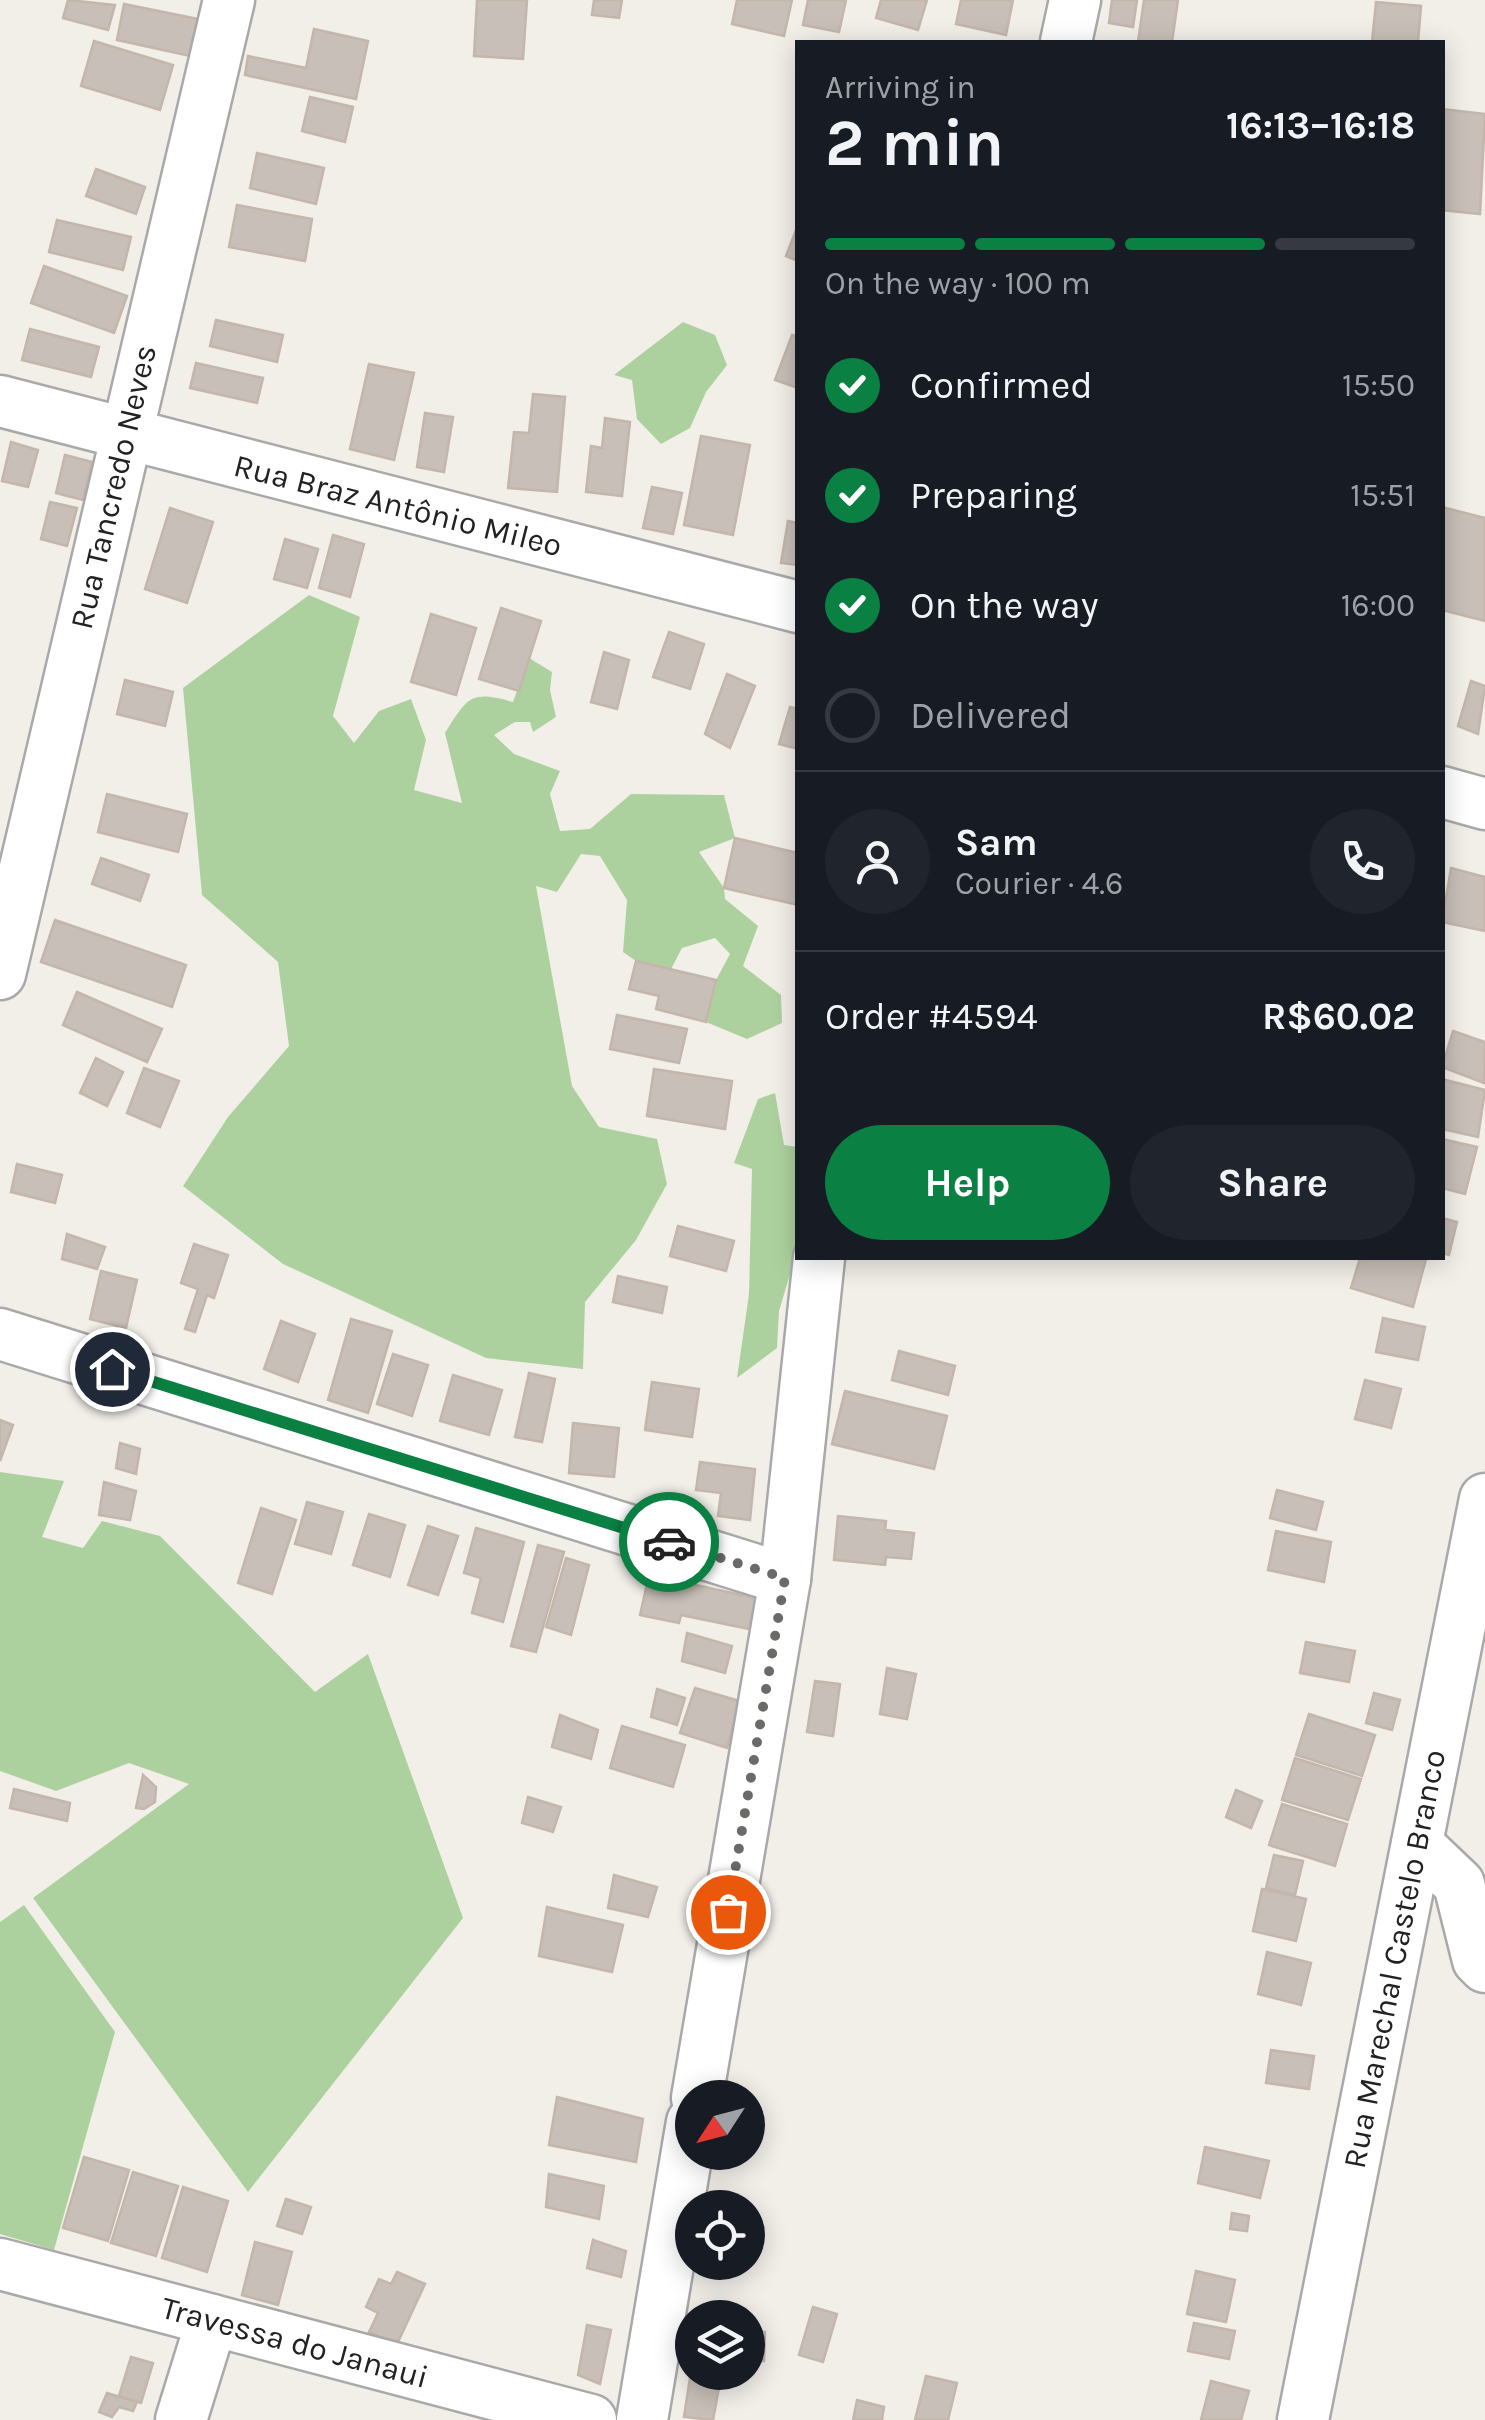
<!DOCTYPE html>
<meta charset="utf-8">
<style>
:root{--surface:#171b24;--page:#20242c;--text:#f1f3f6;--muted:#9ea1a6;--line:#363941;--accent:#0b8043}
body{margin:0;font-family:Karla,sans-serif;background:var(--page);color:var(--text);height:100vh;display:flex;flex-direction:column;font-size:38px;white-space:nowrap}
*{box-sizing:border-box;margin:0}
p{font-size:32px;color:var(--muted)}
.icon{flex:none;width:55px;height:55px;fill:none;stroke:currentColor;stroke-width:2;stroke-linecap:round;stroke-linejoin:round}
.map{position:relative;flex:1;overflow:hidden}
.sheet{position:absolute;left:795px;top:40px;width:650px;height:1220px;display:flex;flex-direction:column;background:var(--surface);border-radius:0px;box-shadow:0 5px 25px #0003}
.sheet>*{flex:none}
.needle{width:65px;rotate:234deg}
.buttons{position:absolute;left:675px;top:2080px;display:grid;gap:20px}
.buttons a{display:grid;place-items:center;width:90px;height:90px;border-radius:50%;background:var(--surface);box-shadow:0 5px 25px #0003;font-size:50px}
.pin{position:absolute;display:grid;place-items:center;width:85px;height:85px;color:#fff;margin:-42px;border:5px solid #fff;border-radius:50%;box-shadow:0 2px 10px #0007}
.courier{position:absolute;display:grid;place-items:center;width:100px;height:100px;margin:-50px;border:8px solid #0b8043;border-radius:50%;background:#fff;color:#222;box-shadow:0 2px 12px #0007}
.overview em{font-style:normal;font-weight:700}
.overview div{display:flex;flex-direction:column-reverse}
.overview{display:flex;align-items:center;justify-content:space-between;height:170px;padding:0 30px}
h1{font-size:65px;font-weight:700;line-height:75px}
.bar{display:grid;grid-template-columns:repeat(4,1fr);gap:15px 10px;align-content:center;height:120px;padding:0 30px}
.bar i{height:12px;border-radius:8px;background:var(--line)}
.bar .selected{background:var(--accent)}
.bar p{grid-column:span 4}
.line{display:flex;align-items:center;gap:25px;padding:0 30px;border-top:2px solid var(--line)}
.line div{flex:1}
.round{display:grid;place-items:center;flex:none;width:105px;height:105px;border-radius:52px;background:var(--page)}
ol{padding:0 30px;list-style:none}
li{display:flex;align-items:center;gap:30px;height:110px}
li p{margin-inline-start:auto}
li .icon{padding:10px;border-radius:50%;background:var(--accent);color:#fff;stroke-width:4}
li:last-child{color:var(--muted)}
li i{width:55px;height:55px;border:5px solid var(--line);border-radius:50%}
.primary-button{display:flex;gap:20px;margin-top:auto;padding:20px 30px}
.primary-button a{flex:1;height:115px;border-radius:60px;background:var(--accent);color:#fff;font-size:40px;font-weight:700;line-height:115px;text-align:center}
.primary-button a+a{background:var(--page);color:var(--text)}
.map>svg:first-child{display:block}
</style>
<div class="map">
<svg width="1485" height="2420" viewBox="0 0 1485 2420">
<rect width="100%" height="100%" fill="#f2efe9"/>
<!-- forest -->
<g fill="#add19e">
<polygon points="683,322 715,335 727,365 706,392 690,428 661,444 637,419 632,380 614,375"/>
<path d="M309,595L360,617L333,716L354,743L379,711L411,699L426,740L414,790L462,803L445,733C468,697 470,690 513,702L529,658L552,672L550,690L556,717L533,732L530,722H515L494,735L514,754L560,771L550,794L560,831L590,829L631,794L724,795L735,838L699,852L724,888L725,899L758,926L743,966L781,995L782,1023L747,1039L706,1022L716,980L730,954L715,938L682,948L671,969L636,961L623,952L627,900L600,856L581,854L557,892L536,886L572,1086L599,1127L657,1139L667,1184L636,1240L585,1302L583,1369L486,1358L283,1264L183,1186L228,1117L289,1046L278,962L202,895L183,688Z"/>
<polygon points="775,1093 784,1145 797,1147 797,1251 779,1311 777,1348 737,1378 749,1294 752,1169 734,1163 758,1099"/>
<polygon points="0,1472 64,1481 42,1537 83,1548 102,1521 160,1536 315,1692 368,1654 463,1918 248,2192 33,1898 189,1784 129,1763 56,1791 0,1771"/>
<polygon points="24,1905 115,2032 54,2250 0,2234 0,1922"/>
</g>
<!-- building -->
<g fill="#c7bfb8" stroke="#c4b6ab" stroke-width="2.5">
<polygon points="68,0 115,5 108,30 63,18"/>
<polygon points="477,0 527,0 523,59 474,56"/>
<polygon points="594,0 622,0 619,18 592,15"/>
<polygon points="737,0 792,0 784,36 732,24"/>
<polygon points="808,0 846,0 839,32 803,25"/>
<polygon points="881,0 927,0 918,30 876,18"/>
<polygon points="961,0 1013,0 1006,35 956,24"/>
<polygon points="1112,0 1137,0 1133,27 1109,23"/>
<polygon points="1144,0 1178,0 1172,42 1138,42"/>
<polygon points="1376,2 1421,6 1418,42 1372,42"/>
<polygon points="124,4 203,20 195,57 117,40"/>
<polygon points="314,29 368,41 356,99 245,75 248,56 306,68"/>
<polygon points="94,41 173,65 160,110 81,86"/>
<polygon points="310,97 353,107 345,142 302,131"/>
<polygon points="1442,109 1485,114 1480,214 1442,210"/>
<polygon points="257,153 324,168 316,204 250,188"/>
<polygon points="96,169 145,187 136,214 86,196"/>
<polygon points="237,205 312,219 305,261 229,247"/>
<polygon points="57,220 131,237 123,270 49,252"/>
<polygon points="798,225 798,261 786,256"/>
<polygon points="44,266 127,296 114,333 31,303"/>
<polygon points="216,320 283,335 277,362 210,346"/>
<polygon points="30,329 99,347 91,377 22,360"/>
<polygon points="792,335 798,337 798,388 775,380"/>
<polygon points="196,363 263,378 257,403 190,388"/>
<polygon points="369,364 414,373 394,460 350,449"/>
<polygon points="533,394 565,397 557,492 508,488 514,432 529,433"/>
<polygon points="425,413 453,417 444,472 417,467"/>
<polygon points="605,418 630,422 622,496 586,492 591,446 602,448"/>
<polygon points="701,436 750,445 733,535 684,525"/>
<polygon points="11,442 38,450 28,487 2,481"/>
<polygon points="65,455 92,462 83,500 56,493"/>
<polygon points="652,487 682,493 673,534 643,528"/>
<polygon points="50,502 77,508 67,546 41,539"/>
<polygon points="1442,507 1485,518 1485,621 1442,610"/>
<polygon points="170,508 213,522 187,603 145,589"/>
<polygon points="788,521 798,523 798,565 781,563"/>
<polygon points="333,535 364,544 350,597 319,588"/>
<polygon points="285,539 318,549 307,588 274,579"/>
<polygon points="501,608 541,621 519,691 479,679"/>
<polygon points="431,614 476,628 456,695 411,682"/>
<polygon points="669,632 704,644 690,689 653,677"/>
<polygon points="604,652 629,660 617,709 591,702"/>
<polygon points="727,674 755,686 730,748 705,734"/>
<polygon points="125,680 173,692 165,726 117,714"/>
<polygon points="1471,681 1485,686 1478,734 1458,726"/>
<polygon points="790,707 798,709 798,749 779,744"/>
<polygon points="107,794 187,814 178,852 98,832"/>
<polygon points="735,838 798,853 798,905 724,888"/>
<polygon points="101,858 149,875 140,901 92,884"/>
<polygon points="1451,868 1485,877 1485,931 1442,922"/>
<polygon points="55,920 186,965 172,1007 41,962"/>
<polygon points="636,961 716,980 706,1022 656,1009 659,996 629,989"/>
<polygon points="77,992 162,1029 147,1062 63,1025"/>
<polygon points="617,1015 687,1029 679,1063 610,1049"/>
<polygon points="1453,1031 1485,1042 1484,1083 1442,1067"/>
<polygon points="96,1058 123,1072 107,1106 80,1093"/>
<polygon points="144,1068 179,1081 160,1127 127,1113"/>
<polygon points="654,1069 732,1081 725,1129 647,1116"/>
<polygon points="1442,1079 1485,1090 1478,1137 1442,1129"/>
<polygon points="1442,1139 1477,1147 1465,1194 1442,1188"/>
<polygon points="17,1164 62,1175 55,1203 11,1192"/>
<polygon points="1442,1218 1457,1222 1449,1255 1442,1253"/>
<polygon points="678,1226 734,1241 726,1271 670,1256"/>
<polygon points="67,1234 105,1247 97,1269 62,1259"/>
<polygon points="194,1244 228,1255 214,1298 207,1295 195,1332 185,1329 198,1289 181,1283"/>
<polygon points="1360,1258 1426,1259 1413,1307 1351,1288"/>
<polygon points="101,1271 137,1280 126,1328 90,1319"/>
<polygon points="618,1276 667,1287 662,1313 613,1302"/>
<polygon points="1383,1318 1425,1327 1418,1360 1376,1352"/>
<polygon points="351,1319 392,1331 368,1413 328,1400"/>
<polygon points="281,1321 315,1334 298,1382 264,1369"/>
<polygon points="899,1351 955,1366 948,1395 892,1380"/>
<polygon points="393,1354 428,1365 412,1416 377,1404"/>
<polygon points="529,1373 555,1379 542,1442 515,1437"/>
<polygon points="453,1375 502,1390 489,1435 440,1421"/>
<polygon points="1365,1380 1401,1389 1391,1428 1355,1419"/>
<polygon points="652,1382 699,1389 692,1437 645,1430"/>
<polygon points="845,1391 947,1416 934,1469 832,1444"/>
<polygon points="0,1420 13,1425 0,1461"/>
<polygon points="573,1423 619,1428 614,1477 569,1473"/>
<polygon points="120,1443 140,1449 136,1474 116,1468"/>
<polygon points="700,1462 755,1469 750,1520 718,1516 721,1493 696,1490"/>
<polygon points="104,1482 136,1491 130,1520 99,1515"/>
<polygon points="1277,1490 1323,1502 1316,1530 1270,1518"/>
<polygon points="307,1502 343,1512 331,1554 295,1544"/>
<polygon points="261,1508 296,1520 272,1594 238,1583"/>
<polygon points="369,1514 405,1525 390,1577 353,1565"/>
<polygon points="838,1516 886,1521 885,1530 914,1533 911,1559 886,1557 885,1565 834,1560"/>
<polygon points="428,1526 458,1536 438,1595 408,1585"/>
<polygon points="476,1528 524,1542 503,1622 472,1613 481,1578 464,1573"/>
<polygon points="1276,1531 1331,1542 1324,1582 1268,1570"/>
<polygon points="538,1545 564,1552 536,1652 511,1646"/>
<polygon points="566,1558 589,1565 571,1635 546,1627"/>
<polygon points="649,1575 756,1598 749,1629 681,1615 679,1623 640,1615"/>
<polygon points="687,1633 732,1646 725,1673 682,1661"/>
<polygon points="1306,1642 1355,1651 1349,1682 1300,1673"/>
<polygon points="887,1668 916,1674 907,1719 880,1714"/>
<polygon points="815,1681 840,1684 833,1736 807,1732"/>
<polygon points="695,1688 740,1701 727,1748 680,1733"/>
<polygon points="657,1689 685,1698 677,1725 651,1717"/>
<polygon points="1374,1693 1400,1700 1392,1730 1366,1723"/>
<polygon points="1309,1714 1375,1735 1362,1776 1296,1755"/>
<polygon points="560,1715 598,1730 591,1759 552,1747"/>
<polygon points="622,1726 685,1745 673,1787 610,1768"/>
<polygon points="1295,1758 1361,1779 1348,1820 1282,1800"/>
<polygon points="143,1775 156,1787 155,1802 144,1809 136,1808"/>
<polygon points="14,1789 70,1803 67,1821 10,1808"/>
<polygon points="1236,1790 1262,1801 1251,1828 1226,1817"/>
<polygon points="528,1797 561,1807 553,1832 522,1823"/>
<polygon points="1282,1804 1347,1824 1335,1866 1269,1845"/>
<polygon points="1274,1855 1303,1861 1295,1895 1266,1888"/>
<polygon points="614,1875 657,1887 648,1917 608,1908"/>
<polygon points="1262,1889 1306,1899 1296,1941 1253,1931"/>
<polygon points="547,1907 623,1925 612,1972 539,1956"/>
<polygon points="1267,1952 1311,1963 1301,2005 1258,1994"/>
<polygon points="1271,2050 1314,2056 1309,2089 1266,2083"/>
<polygon points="557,2097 643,2119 636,2162 549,2145"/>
<polygon points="1205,2147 1269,2161 1260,2198 1198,2183"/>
<polygon points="84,2157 129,2170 108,2241 63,2228"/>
<polygon points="133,2172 178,2186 156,2256 111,2243"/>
<polygon points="549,2174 604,2186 599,2219 546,2207"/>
<polygon points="183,2187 228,2201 207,2272 162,2258"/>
<polygon points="286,2199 311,2207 302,2234 277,2226"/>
<polygon points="1232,2213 1249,2216 1247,2231 1230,2229"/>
<polygon points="593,2240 626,2251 621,2277 587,2268"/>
<polygon points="255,2242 292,2252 278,2305 242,2295"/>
<polygon points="1196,2271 1235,2280 1226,2322 1187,2314"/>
<polygon points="397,2272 425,2284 397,2344 369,2332 378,2313 366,2307 379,2279 391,2284"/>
<polygon points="813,2307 837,2314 823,2362 799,2355"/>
<polygon points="1194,2323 1235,2331 1229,2359 1188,2351"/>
<polygon points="587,2325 611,2330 600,2384 578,2375"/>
<polygon points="748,2329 765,2332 764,2361 748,2360"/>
<polygon points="131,2357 153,2363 141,2403 119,2396"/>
<polygon points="691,2371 721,2377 713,2420 684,2417"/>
<polygon points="926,2376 957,2383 948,2420 915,2420"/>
<polygon points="1211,2381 1249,2391 1241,2420 1201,2420"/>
<polygon points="107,2393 137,2402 133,2411 119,2407 112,2417 99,2412"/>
<polygon points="857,2400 884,2407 882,2420 853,2420"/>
</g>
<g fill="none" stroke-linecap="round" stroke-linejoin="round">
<!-- minor casing -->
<g stroke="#a9a9a9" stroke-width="55">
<g id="minor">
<polyline points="1066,42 1075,0"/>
<polyline points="0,401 798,607"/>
<polyline points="1442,792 1485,804"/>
<polyline points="0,974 229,0"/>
<polyline points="0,1334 785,1579"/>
<polyline points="1417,1844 1459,1884 1478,1960 1485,1967"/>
<polyline points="697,2098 785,1579 819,1258"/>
<polyline points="0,2264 591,2420"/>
<polyline points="181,2420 212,2320"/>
<polyline points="642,2420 692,2122"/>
<polyline points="1303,2420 1485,1499"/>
</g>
</g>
<!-- minor -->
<use href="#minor" stroke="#fff" stroke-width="50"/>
</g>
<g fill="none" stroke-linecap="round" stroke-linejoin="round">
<!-- done -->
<polyline stroke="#6b6a68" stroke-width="10" stroke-dasharray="0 18" points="669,1542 785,1578 728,1912"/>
<!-- route -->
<polyline stroke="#0b8043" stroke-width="12" points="112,1369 669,1542"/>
</g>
<g text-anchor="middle" stroke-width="10" stroke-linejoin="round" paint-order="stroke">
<!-- street labels -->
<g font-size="32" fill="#222" stroke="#fff">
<text transform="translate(113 487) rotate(-77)" y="11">Rua Tancredo Neves</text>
<text transform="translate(398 505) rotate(14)" y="11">Rua Braz Antônio Mileo</text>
<text transform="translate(1394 1959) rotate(-79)" y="11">Rua Marechal Castelo Branco</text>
<text transform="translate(295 2342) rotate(15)" y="11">Travessa do Janaui</text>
</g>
</g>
</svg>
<div class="buttons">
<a><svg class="needle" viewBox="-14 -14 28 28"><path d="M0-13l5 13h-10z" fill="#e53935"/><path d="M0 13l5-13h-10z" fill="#9ea1a6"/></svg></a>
<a><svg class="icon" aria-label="locate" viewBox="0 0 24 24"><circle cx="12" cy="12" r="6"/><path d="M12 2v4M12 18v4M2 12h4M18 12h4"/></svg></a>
<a><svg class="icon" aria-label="layers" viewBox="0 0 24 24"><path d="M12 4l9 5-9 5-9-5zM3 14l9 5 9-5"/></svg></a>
</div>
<div class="pin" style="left:728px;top:1912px;background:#ea580c"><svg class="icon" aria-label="bag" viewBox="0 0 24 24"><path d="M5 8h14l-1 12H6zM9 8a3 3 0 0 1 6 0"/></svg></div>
<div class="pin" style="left:112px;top:1369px;background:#1f2937"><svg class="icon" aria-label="home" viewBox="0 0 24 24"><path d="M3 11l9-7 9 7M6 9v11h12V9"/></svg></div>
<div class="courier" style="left:669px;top:1542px"><svg class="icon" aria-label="car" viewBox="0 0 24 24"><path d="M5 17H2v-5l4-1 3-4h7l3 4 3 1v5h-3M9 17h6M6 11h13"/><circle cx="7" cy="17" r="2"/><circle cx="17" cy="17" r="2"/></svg></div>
<section class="sheet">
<div class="overview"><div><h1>2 min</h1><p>Arriving in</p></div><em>16:13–16:18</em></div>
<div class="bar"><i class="selected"></i><i class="selected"></i><i class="selected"></i><i></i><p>On the way · 100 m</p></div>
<ol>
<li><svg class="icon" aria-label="check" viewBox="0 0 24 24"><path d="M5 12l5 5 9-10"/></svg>Confirmed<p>15:50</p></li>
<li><svg class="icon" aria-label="check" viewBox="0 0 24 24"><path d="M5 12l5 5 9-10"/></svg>Preparing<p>15:51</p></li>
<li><svg class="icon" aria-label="check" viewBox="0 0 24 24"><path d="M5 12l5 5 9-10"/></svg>On the way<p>16:00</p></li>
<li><i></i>Delivered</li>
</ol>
<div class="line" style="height:180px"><a class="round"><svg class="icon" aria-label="person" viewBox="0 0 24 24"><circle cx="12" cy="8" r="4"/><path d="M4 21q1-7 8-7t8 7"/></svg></a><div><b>Sam</b><p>Courier · 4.6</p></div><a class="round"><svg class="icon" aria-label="phone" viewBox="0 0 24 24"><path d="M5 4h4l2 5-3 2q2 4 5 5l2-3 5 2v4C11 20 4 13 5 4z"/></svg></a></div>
<div class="line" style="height:130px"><div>Order #4594</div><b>R$60.02</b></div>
<div class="primary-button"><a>Help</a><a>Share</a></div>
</section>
</div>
